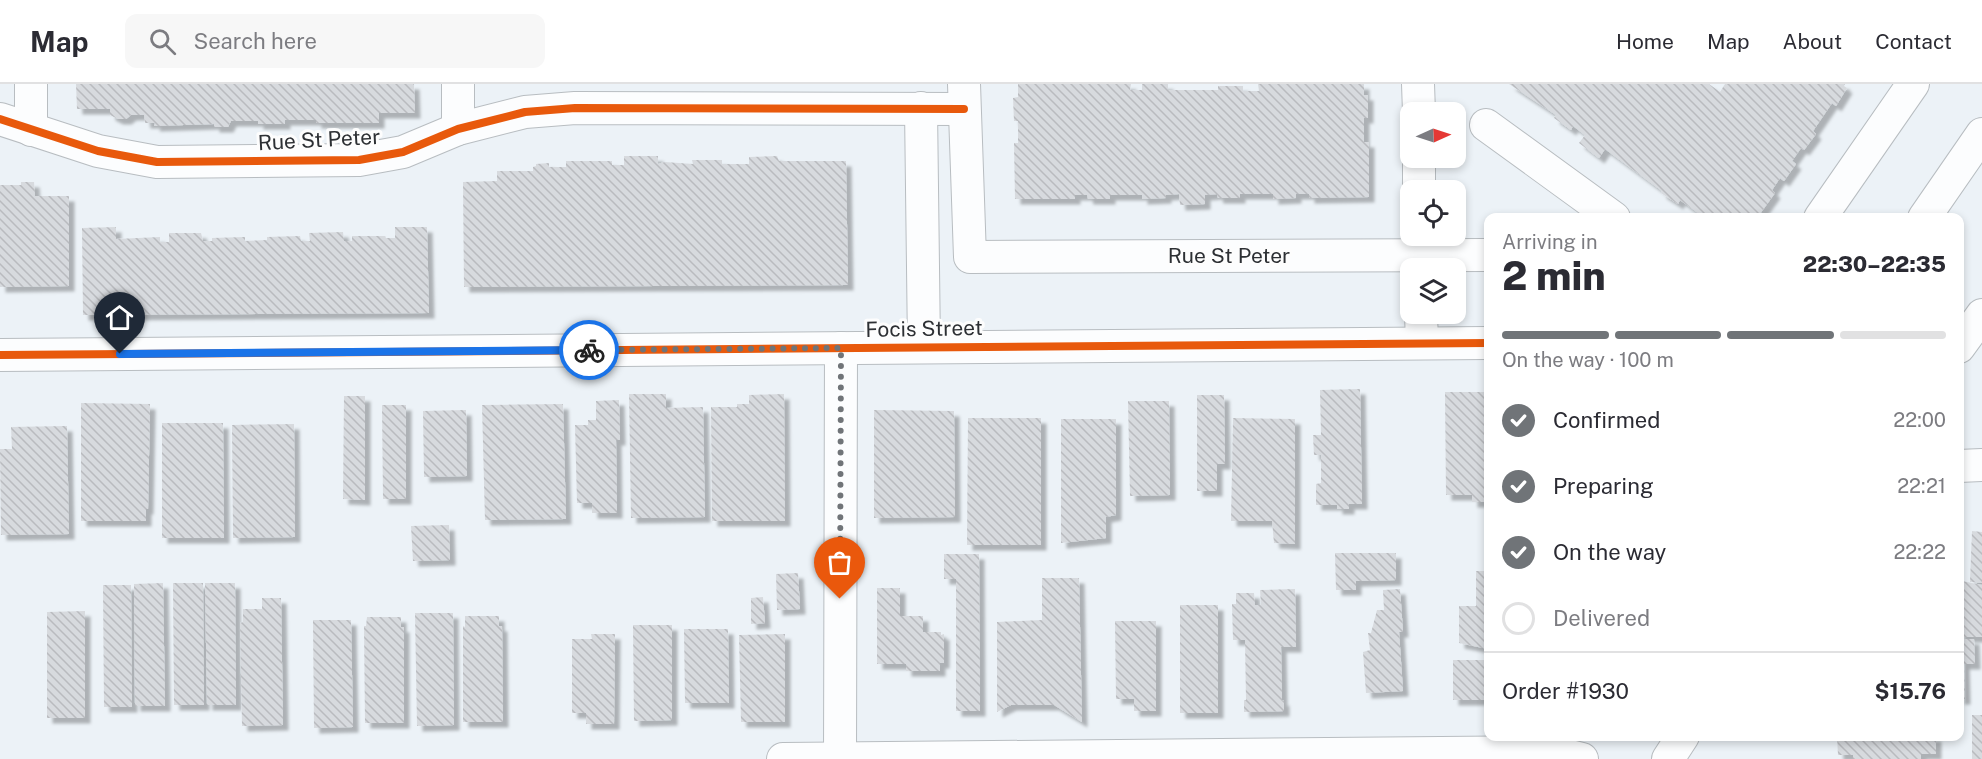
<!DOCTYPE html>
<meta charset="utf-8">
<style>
:root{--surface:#fff;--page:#f7f7f7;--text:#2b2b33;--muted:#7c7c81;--line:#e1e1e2;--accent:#707478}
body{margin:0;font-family:"Public Sans",sans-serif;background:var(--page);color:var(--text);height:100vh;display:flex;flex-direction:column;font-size:22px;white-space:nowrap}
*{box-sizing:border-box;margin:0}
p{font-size:20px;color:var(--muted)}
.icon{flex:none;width:33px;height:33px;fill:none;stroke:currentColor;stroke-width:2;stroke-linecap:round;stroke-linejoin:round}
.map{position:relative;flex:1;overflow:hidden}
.details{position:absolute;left:1484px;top:129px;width:480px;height:528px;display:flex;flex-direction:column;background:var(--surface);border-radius:12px;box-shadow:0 3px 9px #0003}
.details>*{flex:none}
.needle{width:39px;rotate:87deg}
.buttons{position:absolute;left:1400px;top:18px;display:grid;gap:12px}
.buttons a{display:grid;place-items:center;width:66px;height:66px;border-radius:12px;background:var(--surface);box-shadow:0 3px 9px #0003;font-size:30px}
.pin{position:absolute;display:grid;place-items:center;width:51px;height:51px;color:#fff;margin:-62px -26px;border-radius:50% 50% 50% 0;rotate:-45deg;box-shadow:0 0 6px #0007}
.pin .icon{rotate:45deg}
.courier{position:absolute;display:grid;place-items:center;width:60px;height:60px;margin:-30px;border:4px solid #1a73e8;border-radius:50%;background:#fff;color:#222;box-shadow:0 2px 8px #0007}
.overview em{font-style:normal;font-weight:800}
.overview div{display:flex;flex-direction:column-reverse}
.overview{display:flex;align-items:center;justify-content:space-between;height:102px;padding:0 18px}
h1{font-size:39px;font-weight:800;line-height:45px}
.bar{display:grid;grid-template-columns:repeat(4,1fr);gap:9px 6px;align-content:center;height:72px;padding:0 18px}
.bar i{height:8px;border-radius:4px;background:var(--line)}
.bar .on{background:var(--accent)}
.bar p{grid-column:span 4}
.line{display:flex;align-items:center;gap:15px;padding:0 18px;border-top:2px solid var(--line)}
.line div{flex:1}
ol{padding:0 18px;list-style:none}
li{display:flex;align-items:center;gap:18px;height:66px}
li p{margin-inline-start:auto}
li .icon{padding:6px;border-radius:50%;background:var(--accent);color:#fff;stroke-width:4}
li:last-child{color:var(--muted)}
li i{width:33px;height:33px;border:3px solid var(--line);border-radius:50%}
header{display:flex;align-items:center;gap:36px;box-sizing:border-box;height:84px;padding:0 30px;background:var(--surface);border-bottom:2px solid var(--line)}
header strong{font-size:28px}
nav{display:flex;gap:33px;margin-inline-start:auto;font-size:21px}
.search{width:420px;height:54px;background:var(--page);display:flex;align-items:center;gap:15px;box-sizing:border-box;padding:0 21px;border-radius:12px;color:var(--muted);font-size:22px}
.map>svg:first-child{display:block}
</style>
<header>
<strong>Map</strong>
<div class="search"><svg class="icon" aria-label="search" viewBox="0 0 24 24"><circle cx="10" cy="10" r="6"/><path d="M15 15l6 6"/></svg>Search here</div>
<nav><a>Home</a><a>Map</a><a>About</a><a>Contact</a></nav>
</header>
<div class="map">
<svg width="1982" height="675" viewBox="0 0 1982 675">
<defs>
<pattern id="building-back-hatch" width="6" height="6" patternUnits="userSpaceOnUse" patternTransform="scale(1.5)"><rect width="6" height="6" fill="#d7dade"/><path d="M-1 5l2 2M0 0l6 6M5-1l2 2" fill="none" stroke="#b9bbbf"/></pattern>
<filter id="shadow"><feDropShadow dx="5.5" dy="5.5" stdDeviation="1.5" flood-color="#0004"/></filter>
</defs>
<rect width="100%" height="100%" fill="#ecf2f7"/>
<!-- building -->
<g fill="url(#building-back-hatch)" filter="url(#shadow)">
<polygon points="76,0 414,0 415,29 379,29 379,39 316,39 316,36 285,36 285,40 258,40 258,37 231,37 228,43 214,43 214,40 154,42 155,39 145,39 144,31 131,31 126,35 118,35 110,31 110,25 77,25"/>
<polygon points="1018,0 1131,0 1130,6 1142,6 1142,0 1168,0 1168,6 1218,6 1218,2 1243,2 1243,7 1259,7 1258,0 1364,0 1364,11 1368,11 1368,34 1364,34 1364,58 1369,58 1369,113 1309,114 1309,110 1296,110 1296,114 1273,115 1273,110 1240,110 1240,114 1218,114 1217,110 1205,111 1205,120 1180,121 1179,110 1166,111 1166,114 1142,115 1142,111 1110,111 1110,115 1088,115 1087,111 1075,111 1075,115 1015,115 1014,59 1018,59 1018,37 1014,37 1013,14 1018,13"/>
<polygon points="1509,0 1709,0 1720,8 1725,0 1845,0 1844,2 1847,4 1836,22 1832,19 1813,47 1816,50 1804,66 1801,64 1792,77 1796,80 1784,97 1780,94 1772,106 1775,109 1757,134 1699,134 1701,131 1680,116 1678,120 1661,109 1662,107 1605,65 1599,74 1579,59 1585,51 1573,42 1571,46 1554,34 1556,31"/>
<polygon points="624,72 658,72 658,80 665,78 693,80 692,76 722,76 722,80 749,80 749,73 777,72 779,77 846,77 848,201 464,203 463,98 497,97 497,87 533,87 533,83 536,82 536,80 549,79 549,83 566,83 566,77 612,77 612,81 624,81"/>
<polygon points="21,98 34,98 35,112 69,112 69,202 0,203 0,101 21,101"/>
<polygon points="116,143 116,155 160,153 160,158 169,158 169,149 201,149 203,157 212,157 212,154 245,153 245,157 267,156 267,153 300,152 301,157 310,157 309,149 343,148 344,157 352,157 352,152 385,152 386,154 395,154 395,143 427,143 429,229 83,231 82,144"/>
<polygon points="1360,305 1362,420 1349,420 1349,425 1337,425 1337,421 1316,421 1316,400 1321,399 1321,371 1314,371 1313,351 1321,351 1320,306"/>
<polygon points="1445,308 1488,308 1488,418 1472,418 1472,411 1446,411"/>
<polygon points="629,310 666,310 666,324 703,323 705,433 631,434"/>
<polygon points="784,310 785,437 712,437 711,323 737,323 737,320 749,320 749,311"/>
<polygon points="1197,311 1224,311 1225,380 1217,380 1217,407 1197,407"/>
<polygon points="344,312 365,312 365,416 343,415"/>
<polygon points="619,316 620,356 616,356 617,429 592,429 592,419 577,419 575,341 588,341 588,336 596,336 596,317"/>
<polygon points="1128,317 1169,317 1170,411 1130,412"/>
<polygon points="81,319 150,320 148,425 146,425 146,437 81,437"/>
<polygon points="563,320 566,435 485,436 482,321"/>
<polygon points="382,321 406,321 406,415 383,415"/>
<polygon points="466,326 467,392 424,393 423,327"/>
<polygon points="874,326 954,327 955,433 874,434"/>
<polygon points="968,334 1041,334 1041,461 967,461"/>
<polygon points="1233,334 1295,335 1295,460 1274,459 1272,437 1231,437"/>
<polygon points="1061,335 1116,335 1116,431 1106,433 1106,454 1061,459"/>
<polygon points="162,339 223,339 224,454 162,454"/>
<polygon points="294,340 295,453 233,454 232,341"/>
<polygon points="67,342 69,450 1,451 0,365 12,365 11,343"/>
<polygon points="449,441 450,476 413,477 411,442"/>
<polygon points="1972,447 1982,448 1982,499 1970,498"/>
<polygon points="1335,469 1396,469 1396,496 1356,497 1356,506 1336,506"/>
<polygon points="944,470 979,470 980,627 956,627 956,495 944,495"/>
<polygon points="1476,487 1488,487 1488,565 1459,559 1459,522 1476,522"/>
<polygon points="798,489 800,525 777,526 776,490"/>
<polygon points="1042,494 1079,494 1082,638 1054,621 1011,621 997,628 997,538 1042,536"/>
<polygon points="1962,497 1982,501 1982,553 1959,553 1959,516 1961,516"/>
<polygon points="163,499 165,622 135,622 134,500"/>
<polygon points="173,499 203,499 204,621 174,621"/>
<polygon points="205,499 235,499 236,621 207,621"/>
<polygon points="103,501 131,501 132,623 104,623"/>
<polygon points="877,504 900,504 900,532 923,532 923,548 941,548 941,551 944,550 944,579 940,579 940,587 906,587 906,580 877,580"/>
<polygon points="1295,505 1296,563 1281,563 1282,617 1284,616 1284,627 1244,628 1244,616 1246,616 1245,556 1233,556 1232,520 1236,520 1236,509 1254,509 1255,521 1261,521 1260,506"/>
<polygon points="1400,505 1403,548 1399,548 1403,607 1366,609 1363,568 1370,566 1368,549 1371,549 1377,526 1384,526 1383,506"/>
<polygon points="763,513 765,539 751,540 751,514"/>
<polygon points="262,514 281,514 283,641 242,642 240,539 243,538 243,525 262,525"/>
<rect x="1180" y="521" width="38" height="108"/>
<polygon points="85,527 85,634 47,634 47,528"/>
<polygon points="415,529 453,529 454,641 417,642"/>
<polygon points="465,532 499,532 499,542 502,542 503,638 463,638 463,542 465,543"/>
<polygon points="367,533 401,533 401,543 404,543 404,639 365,639 364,542 366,542"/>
<polygon points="313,536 351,536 353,643 314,644"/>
<polygon points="1115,537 1156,537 1156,627 1134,627 1134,615 1116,615"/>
<polygon points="633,541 672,541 672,636 634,637"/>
<polygon points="684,545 728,545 729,619 685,619"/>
<polygon points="591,550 615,550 614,640 586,640 586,629 572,629 572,555 592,555"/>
<polygon points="785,550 785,638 741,638 739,551"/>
<polygon points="1959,555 1974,555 1975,580 1964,580 1965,615 1959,615"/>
<rect x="1453" y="576" width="35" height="40"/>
<rect x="1972" y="631" width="10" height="44"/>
<polygon points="1837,652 1936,652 1936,670 1921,670 1921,675 1853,675 1853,671 1838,671"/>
</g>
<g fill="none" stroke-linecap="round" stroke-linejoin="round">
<!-- minor casing -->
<g stroke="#b8bdc1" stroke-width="34">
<g id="minor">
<polyline points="31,0 31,46"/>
<polyline points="964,0 970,173 1488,171"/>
<polyline points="1418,0 1419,28"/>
<polyline points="921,24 924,263"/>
<polyline points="0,35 98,67 157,78 359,76 403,68 458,45 525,28 575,24 964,25"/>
<polyline points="1486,41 1614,134"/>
<polyline points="458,45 458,0"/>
<polyline points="1419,74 1419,106"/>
<polyline points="1820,134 1913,0"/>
<polyline points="1924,134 1982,50"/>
<polyline points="1421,230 1422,259"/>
<polyline points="1959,263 1982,231"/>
<polyline points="0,271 1488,259"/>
<polyline points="1959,382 1982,381"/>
<polyline points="840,674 841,264"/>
<polyline points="783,675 1554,668 1582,675"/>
<polyline points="1668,675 1683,652"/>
</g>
</g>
<!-- minor -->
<use href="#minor" stroke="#fcfdfe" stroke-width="32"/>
<!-- cycleway casing -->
<g stroke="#fdfdfd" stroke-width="11">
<g id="cycleway">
<polyline points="0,35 98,67 157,78 359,76 403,68 458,45 525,28 575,24 964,25"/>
<polyline points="0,271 1488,259"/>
</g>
</g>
<!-- cycleway -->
<use href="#cycleway" stroke="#e8590c" stroke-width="8"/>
</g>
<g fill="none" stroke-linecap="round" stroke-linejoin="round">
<!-- done -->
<polyline stroke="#707478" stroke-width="6" stroke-dasharray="0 10.8" points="589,266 841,264 840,515"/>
<!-- route -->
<polyline stroke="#1a73e8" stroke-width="8" points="120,270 589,266"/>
</g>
<g text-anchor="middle" stroke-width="6" stroke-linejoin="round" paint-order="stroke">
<!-- street labels -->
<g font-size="21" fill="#2d3034" stroke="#fdfdfd">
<text transform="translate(319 56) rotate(-3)" y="7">Rue St Peter</text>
<text x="1229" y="179">Rue St Peter</text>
<text transform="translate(924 245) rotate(-1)" y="7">Focis Street</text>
</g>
</g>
</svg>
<div class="buttons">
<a><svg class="needle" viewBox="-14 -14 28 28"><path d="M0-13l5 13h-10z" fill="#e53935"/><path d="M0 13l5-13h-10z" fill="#7c7c81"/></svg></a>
<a><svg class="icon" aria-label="locate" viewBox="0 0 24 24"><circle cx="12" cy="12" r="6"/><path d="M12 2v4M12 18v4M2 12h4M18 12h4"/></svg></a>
<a><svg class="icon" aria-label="layers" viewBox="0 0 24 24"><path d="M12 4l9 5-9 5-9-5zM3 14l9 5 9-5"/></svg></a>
</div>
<div class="pin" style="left:840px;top:515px;background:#ea580c"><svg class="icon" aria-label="bag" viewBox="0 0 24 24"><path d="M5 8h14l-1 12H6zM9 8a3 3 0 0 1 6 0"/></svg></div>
<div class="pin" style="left:120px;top:270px;background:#1f2937"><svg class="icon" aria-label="home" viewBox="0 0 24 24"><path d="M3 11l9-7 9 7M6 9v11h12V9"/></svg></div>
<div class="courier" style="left:589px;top:266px"><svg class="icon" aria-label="bike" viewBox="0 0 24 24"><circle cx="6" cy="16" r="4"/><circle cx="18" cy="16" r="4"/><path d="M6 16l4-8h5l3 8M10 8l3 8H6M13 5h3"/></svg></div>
<section class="details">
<div class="overview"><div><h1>2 min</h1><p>Arriving in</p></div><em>22:30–22:35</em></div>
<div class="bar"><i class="on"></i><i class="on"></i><i class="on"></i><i></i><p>On the way · 100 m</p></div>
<ol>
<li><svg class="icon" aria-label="check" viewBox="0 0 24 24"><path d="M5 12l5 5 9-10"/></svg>Confirmed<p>22:00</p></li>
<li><svg class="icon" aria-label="check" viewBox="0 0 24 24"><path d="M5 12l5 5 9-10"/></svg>Preparing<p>22:21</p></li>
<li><svg class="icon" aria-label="check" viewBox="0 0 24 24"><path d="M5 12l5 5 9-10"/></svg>On the way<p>22:22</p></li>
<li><i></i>Delivered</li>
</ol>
<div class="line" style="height:78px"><div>Order #1930</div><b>$15.76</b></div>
</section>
</div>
